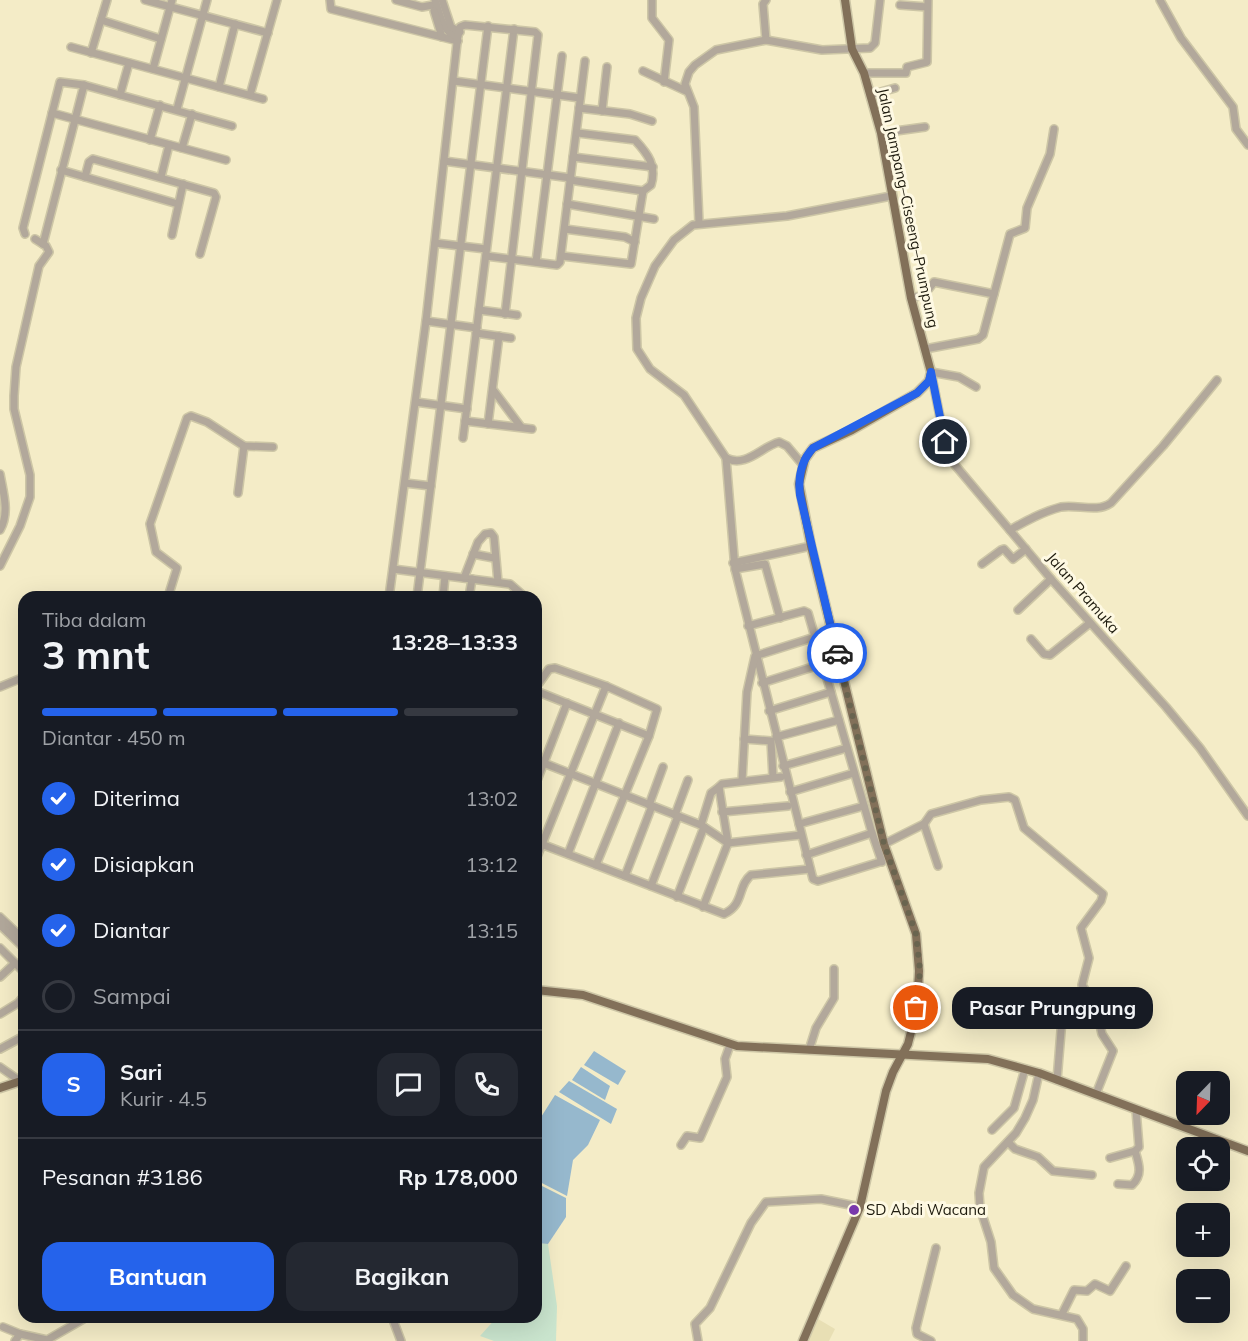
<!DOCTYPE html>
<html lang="id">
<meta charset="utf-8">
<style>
:root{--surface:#171b24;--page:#242831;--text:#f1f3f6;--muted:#9ea1a6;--line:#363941;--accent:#2563eb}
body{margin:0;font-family:Mulish,sans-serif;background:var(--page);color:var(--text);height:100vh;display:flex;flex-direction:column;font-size:22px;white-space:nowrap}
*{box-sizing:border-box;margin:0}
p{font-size:20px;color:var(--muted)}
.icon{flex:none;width:33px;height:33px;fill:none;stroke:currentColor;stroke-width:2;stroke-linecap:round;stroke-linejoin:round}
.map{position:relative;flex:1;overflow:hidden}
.drawer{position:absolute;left:18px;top:591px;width:524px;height:732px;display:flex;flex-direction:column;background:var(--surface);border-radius:18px;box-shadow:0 6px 24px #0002}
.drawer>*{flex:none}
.needle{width:39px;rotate:203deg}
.buttons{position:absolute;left:1176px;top:1071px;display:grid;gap:12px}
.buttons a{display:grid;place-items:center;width:54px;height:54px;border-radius:12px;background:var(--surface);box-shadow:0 6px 24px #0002;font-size:30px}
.pin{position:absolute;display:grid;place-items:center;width:51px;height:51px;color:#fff;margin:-26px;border:3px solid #fff;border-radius:50%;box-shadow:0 2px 6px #0007}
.courier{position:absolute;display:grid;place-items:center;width:60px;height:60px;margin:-30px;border:4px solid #2563eb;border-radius:50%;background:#fff;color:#222;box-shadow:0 2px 8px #0007}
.bubble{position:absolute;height:42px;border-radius:18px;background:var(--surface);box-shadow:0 6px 24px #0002;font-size:20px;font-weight:700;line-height:42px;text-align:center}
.overview em{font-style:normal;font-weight:700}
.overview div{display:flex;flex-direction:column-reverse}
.overview{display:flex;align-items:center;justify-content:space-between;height:102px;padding:0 24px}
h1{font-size:39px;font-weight:700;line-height:45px}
.bar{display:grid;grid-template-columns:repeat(4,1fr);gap:9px 6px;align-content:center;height:72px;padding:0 24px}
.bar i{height:8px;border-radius:4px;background:var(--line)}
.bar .selected{background:var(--accent)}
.bar p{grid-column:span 4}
.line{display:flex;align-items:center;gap:15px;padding:0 24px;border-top:2px solid var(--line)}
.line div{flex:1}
.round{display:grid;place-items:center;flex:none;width:63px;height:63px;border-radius:18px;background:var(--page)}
ol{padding:0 24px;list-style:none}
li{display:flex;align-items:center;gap:18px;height:66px}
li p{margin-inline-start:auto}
li .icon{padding:6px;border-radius:50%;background:var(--accent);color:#fff;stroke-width:4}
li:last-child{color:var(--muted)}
li i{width:33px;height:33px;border:3px solid var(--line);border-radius:50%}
.primary-button{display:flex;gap:12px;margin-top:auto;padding:12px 24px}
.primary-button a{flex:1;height:69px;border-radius:18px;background:var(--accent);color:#fff;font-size:24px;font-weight:700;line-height:69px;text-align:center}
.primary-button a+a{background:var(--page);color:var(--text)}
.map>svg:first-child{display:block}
</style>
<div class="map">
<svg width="1248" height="1341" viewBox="0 0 1248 1341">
<rect width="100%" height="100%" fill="#f4ecc7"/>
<!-- built -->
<polygon fill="#e8dfb4" points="818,1319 835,1329 829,1341 808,1341"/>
<!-- green -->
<polygon fill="#cae5ce" points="536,1243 548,1244 557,1306 556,1341 494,1341 480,1336 497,1317 536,1317"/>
<!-- water -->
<g fill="#96b8cd">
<polygon points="594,1051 626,1071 618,1085 584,1065"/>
<polygon points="581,1067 610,1086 605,1100 572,1080"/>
<polygon points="569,1081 617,1109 611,1124 559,1092"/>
<polygon points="555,1095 600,1120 588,1145 573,1160 567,1196 536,1180 536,1125"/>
<polygon points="536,1183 566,1198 566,1217 548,1244 536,1243"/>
</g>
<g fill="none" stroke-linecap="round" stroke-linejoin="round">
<!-- minor casing -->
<g stroke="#cdc6a6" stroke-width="10">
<g id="minor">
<polyline points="145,0 268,33"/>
<polyline points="330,0 331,9 458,41"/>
<polyline points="396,0 422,7 433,5"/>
<path d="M435,0C440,13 442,34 458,36"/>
<polyline points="442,0 451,27 460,32"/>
<polyline points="652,0 652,18 669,40 664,82"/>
<polyline points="766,0 763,4 766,40"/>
<polyline points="1160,0 1181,38 1233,107 1236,129 1248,145"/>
<polyline points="900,5 927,7"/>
<polyline points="434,11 442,37"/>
<polyline points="101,20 161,39"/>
<polyline points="71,47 263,99"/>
<polyline points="91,53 107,0"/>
<polyline points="153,69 172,0"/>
<polyline points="643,71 686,91"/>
<polyline points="864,73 906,73 907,67 927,62 928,0"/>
<polyline points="454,81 580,98"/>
<polyline points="219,87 235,24"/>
<polyline points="120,95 129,63"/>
<polyline points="250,95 277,0"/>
<polyline points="870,95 895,88"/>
<polyline points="579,108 630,114 652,121"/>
<polyline points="177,109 207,0"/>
<polyline points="602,111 607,67"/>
<polyline points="52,113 226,160"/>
<polyline points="881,133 925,127"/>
<polyline points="150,140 160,105"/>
<polyline points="182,148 192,114"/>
<polyline points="573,157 653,167"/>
<polyline points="444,161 571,178"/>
<polyline points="61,170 178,204"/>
<polyline points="85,177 89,162 93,159 214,193 216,197 200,254"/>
<polyline points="161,177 169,145"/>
<polyline points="570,180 643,191"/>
<polyline points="567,204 654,219"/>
<polyline points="699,223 694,107 685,84 689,72 695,65 716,50 766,40 822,50 870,48 875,43 880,0"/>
<polyline points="565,229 625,237 635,242"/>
<polyline points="25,234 23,228 60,82 84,85 232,126"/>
<polyline points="172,235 183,184"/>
<polyline points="435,243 486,249"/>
<polyline points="43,244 84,85"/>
<polyline points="486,256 557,265 560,262 585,61"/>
<path d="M562,256L631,264L643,191L651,185C657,166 648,154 635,140L578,133"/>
<polyline points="536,262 562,56"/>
<polyline points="994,294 1010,234 1025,228 1027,208 1050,154 1054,129"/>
<polyline points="911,298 924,295 934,282 994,294 983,335 978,339 925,349"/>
<polyline points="479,310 517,315"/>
<polyline points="426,321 477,328"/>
<polyline points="476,333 511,338"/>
<polyline points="976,387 959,377 931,372 945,442 955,465 1051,579 1166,707 1200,748 1248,816"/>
<polyline points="494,391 521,427"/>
<polyline points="416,402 467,409"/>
<polyline points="465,421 532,429"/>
<polyline points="488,424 499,336"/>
<polyline points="463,438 514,29"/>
<polyline points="726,458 735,569"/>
<path d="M803,465L787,446L779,442C761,447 746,468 726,458L684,395L650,369L637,349L636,318L641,298L655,266L674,240L693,225L787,216L891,196"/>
<path d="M0,474C3,492 10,513 0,530"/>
<polyline points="405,483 431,486"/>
<polyline points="238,493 244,446"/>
<path d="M1010,530C1026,521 1042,512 1061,507C1077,504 1097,513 1111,503L1163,446L1217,380"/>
<polyline points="473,554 494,558"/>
<polyline points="733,563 811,546"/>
<polyline points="982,564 1001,550 1004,549 1013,559 1026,549"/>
<polyline points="0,566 20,526 30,497 30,475 14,409 14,396 16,367 39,266 49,252 46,246 35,239"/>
<polyline points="393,569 510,584 525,597"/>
<polyline points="464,578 478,542 485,534 491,533 494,537 498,582"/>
<polyline points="168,597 177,568 156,552 150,524 187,418 191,416 207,422 244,446 273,447"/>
<polyline points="389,597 426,321 458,34 460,27 465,25 535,32 538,35 505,314"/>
<polyline points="417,597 488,26"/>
<polyline points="443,597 445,576"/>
<polyline points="469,597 472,579"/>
<polyline points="1018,610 1051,579"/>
<polyline points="780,618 765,564 735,569 813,879 818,881 880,862"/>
<polyline points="748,626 804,611 808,613 872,833 882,862"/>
<polyline points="1031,639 1044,654 1050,655 1090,623"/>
<polyline points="539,683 549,669 555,668 606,686 657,709 649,736 596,865"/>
<polyline points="762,683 822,664"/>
<polyline points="0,687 24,677"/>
<polyline points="536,691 649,736"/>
<polyline points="769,711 831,692"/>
<polyline points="776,737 839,720"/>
<polyline points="744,739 771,741 773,777"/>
<polyline points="536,760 701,825 728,843 801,835"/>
<polyline points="783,766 847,748"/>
<polyline points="742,781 747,692 755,656 815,637"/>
<polyline points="536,783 567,703"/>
<polyline points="790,792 854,773"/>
<polyline points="649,805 663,767"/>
<polyline points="722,812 788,806"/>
<polyline points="675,815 688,780"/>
<polyline points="799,824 864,806"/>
<polyline points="924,824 938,866"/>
<polyline points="701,825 711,793 719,787"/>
<path d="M536,842L724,914C745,904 737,886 751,875L810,869"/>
<polyline points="884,844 924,824 931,814 981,800 1009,797 1015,800 1024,828 1103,894 1101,901 1081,928 1089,958 1082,985 1096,1007 1102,1034 1113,1051 1096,1094"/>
<polyline points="568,854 619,723"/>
<polyline points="806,855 872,833"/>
<polyline points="536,859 606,686"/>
<polyline points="625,876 652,806"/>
<polyline points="651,886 678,816"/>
<polyline points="677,897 704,827"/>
<polyline points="703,907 728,843 719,787 722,784 781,777"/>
<polyline points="0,917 24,940"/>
<polyline points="0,925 24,948"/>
<polyline points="0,948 24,972"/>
<polyline points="0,977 15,963"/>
<polyline points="0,1014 18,1003 24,996"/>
<polyline points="0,1049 24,1036"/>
<polyline points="809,1050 816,1028 834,998 834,969"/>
<polyline points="0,1067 20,1081"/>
<polyline points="1039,1073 1033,1100 1025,1118 1016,1133 984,1167 979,1193 980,1208 991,1242 994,1268 1013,1295 1033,1309 1077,1319 1083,1329 1083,1341"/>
<polyline points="1057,1080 1062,1019"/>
<polyline points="992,1130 1014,1108 1025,1069"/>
<polyline points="1008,1142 1015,1149 1038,1157 1053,1171 1092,1175"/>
<polyline points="681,1145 687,1136 700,1138 727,1077 725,1059 730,1045"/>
<polyline points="1110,1158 1135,1151 1139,1147 1136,1110"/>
<path d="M1118,1184L1132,1185C1143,1175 1139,1164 1135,1151"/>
<polyline points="1062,1314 1074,1290 1087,1291 1095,1284 1110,1291 1126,1266"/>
<polyline points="392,1317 401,1341"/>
<polyline points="3,1327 20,1334"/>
<polyline points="15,1341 20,1334 47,1340 87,1317"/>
<polyline points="698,1341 695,1324 710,1308 751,1223 766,1202 821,1199 860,1207"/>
<polyline points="931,1341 917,1334 916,1328 936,1248"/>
</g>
</g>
<!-- major casing -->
<g stroke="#cdc6a6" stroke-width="11">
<g id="major">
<polyline points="536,990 583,995 737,1046 988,1059 1039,1073 1248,1151"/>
<polyline points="0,1088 24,1080"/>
<polyline points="803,1341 860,1207 886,1091 893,1072 908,1044 917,1008 919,971 916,934 884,844 811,546 799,484 805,459 813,448 852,430 917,393 929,381 931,372 911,298 881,133 864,73 852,49 845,0"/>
</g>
</g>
<!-- minor -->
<use href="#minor" stroke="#b2a89b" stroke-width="7"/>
<!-- major -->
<use href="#major" stroke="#827059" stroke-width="8"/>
</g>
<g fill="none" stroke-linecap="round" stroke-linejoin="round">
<!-- done -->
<polyline stroke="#69644f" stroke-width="6" stroke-dasharray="0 10.8" points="837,653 884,844 916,934 920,971 916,1008"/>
<!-- route -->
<path stroke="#2563eb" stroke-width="8" d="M837,653L800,495C798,478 801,461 813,448L917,393L929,381L931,372L945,442"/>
</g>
<!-- markers -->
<circle fill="#7938ac" stroke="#fef9e3" stroke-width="2" cx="854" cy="1210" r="6"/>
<g text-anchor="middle" stroke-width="6" stroke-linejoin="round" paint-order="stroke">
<!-- street labels -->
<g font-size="15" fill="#1e1b0e" stroke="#fef9e3">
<text transform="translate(908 208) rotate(78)" y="5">Jalan Jampang–Ciseeng–Prumpung</text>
<text transform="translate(1083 593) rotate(49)" y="5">Jalan Pramuka</text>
</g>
<!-- poi labels -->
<g font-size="15" fill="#1e1b0e" stroke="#fef9e3" text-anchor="start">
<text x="866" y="1215">SD Abdi Wacana</text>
</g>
</g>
</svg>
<div class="buttons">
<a><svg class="needle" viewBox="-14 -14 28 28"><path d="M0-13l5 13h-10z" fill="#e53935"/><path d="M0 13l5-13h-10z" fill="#9ea1a6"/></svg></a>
<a><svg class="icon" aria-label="locate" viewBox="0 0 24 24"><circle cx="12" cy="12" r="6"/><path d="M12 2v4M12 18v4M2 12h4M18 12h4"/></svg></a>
<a>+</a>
<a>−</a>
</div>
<div class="pin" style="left:916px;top:1008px;background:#ea580c"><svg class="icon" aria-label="bag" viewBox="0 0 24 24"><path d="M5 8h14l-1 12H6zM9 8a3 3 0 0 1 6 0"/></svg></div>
<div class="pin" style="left:945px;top:442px;background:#1f2937"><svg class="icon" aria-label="home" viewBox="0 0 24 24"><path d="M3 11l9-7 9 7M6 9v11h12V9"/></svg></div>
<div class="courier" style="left:837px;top:653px"><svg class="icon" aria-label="car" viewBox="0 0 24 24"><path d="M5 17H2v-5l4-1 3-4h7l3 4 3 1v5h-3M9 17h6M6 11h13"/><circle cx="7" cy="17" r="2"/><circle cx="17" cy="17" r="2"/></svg></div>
<div class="bubble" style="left:952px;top:987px;width:201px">Pasar Prungpung</div>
<section class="drawer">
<div class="overview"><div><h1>3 mnt</h1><p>Tiba dalam</p></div><em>13:28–13:33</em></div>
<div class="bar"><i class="selected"></i><i class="selected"></i><i class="selected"></i><i></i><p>Diantar · 450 m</p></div>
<ol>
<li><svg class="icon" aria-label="check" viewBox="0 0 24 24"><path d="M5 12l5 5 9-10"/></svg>Diterima<p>13:02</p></li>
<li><svg class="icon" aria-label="check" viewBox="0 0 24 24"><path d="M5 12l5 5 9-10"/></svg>Disiapkan<p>13:12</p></li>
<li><svg class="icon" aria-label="check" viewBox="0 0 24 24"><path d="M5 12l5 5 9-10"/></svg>Diantar<p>13:15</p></li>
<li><i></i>Sampai</li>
</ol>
<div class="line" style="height:108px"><b class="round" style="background:var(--accent);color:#fff">S</b><div><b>Sari</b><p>Kurir · 4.5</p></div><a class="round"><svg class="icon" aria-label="chat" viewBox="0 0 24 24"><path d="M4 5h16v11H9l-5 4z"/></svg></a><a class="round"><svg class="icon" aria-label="phone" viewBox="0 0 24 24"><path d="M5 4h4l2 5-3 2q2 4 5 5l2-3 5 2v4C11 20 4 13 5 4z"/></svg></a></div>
<div class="line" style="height:78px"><div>Pesanan #3186</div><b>Rp 178,000</b></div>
<div class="primary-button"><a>Bantuan</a><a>Bagikan</a></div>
</section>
</div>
